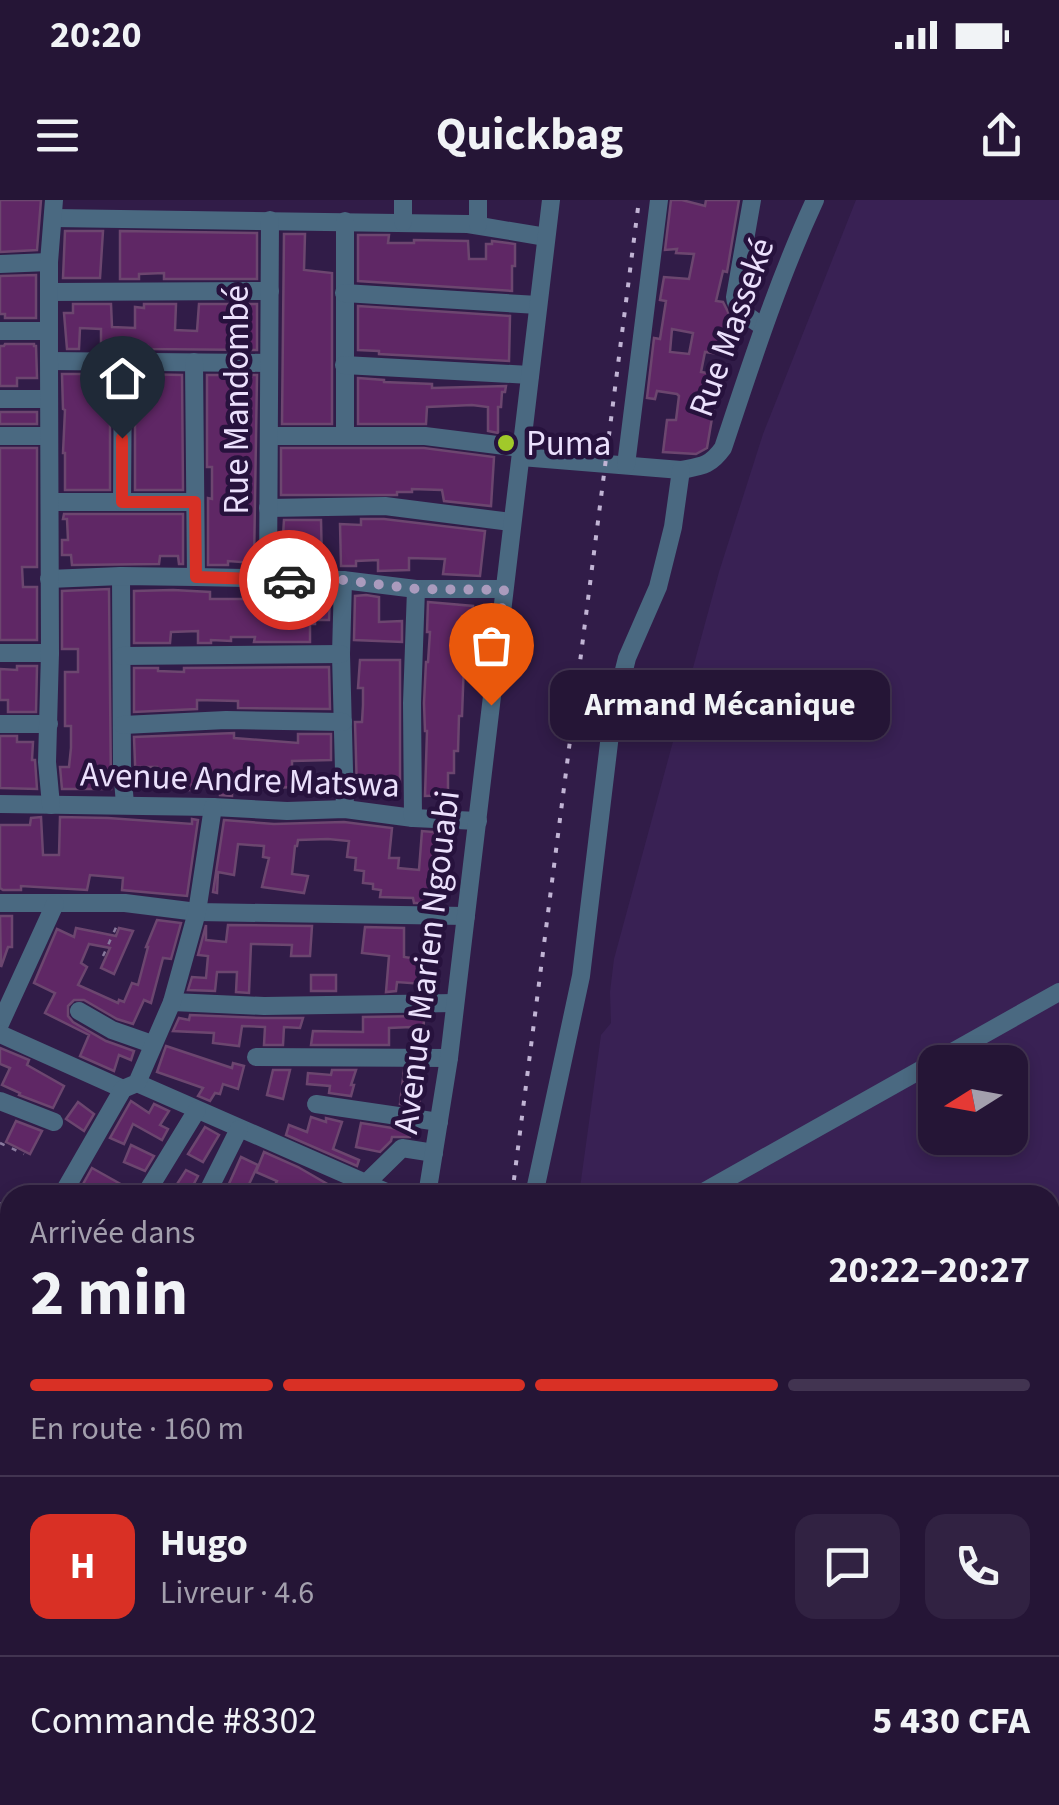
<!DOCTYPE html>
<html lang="fr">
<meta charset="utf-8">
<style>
:root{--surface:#251536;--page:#312242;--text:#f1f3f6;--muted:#a39fad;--line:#423451;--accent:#d93025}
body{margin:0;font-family:"Source Sans 3",sans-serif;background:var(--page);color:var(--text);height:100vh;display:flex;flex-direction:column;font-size:38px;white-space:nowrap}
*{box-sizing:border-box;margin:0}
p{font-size:32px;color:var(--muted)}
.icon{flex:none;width:55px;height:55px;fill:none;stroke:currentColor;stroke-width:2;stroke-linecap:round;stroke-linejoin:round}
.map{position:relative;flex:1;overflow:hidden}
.side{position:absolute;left:0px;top:985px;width:1060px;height:620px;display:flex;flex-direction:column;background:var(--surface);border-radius:30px 30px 0 0;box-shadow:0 5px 15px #0003,0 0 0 2px var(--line)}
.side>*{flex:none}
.needle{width:65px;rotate:259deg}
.tools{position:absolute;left:918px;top:845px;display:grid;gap:20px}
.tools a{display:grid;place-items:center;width:110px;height:110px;border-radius:20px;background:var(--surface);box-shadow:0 5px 15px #0003,0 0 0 2px var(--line);font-size:50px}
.pin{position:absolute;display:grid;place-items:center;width:85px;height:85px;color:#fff;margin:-102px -42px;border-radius:50% 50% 50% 0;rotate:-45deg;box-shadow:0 0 10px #0007}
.pin .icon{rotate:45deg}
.courier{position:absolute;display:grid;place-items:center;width:100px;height:100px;margin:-50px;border:8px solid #d93025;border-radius:50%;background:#fff;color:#222;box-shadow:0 2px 12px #0007}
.bubble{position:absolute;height:70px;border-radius:20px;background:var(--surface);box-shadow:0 5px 15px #0003,0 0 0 2px var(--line);font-size:32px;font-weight:700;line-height:70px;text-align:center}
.headline em{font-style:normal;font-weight:700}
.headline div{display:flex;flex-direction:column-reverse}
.headline{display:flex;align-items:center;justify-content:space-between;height:170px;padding:0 30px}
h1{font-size:65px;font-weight:700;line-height:75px}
.bar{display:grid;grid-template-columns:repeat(4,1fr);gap:15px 10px;align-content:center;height:120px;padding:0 30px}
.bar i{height:12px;border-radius:8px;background:var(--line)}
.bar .selected{background:var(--accent)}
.bar p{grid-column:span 4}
.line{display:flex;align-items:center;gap:25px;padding:0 30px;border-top:2px solid var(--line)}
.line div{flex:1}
.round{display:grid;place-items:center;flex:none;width:105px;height:105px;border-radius:20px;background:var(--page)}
.status{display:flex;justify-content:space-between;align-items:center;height:70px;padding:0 50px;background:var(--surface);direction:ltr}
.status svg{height:28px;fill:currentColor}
header{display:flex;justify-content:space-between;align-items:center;height:130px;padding:0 30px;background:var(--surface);font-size:45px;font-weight:700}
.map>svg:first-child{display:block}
</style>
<div class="status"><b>20:20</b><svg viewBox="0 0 49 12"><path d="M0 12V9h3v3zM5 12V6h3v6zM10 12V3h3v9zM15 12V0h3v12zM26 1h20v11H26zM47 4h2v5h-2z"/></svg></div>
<header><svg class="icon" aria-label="menu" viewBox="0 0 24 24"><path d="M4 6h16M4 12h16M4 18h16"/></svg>Quickbag<svg class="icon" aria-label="share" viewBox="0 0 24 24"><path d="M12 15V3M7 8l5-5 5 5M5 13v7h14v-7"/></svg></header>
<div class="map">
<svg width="1059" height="1605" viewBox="0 0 1059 1605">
<rect width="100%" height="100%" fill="#311c48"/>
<!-- built -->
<path fill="#392154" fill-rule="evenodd" d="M856,0H1059V1605H521V1595H1050V995H579L601,835L611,823L610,792L614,759L719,372L763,234ZM935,862H1010V938H935Z"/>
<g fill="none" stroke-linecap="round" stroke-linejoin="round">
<!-- stream -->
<polyline stroke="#4e504c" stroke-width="4" points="0,1361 10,1353"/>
</g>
<!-- building -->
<g fill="#5f2765" stroke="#6c466f" stroke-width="2.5" fill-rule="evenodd">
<polygon points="0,0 41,0 37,50 0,52"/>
<path d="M671,0H682L705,6L706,0H739L727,72L723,71L716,101L723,102L730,116L735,122L733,137L728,155L705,152L701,172L726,176L723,189L717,188L707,248L696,254L663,252L667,220H676L679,196L677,194L657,191L655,199L647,198L654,138L660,139L666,101L660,100L664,77L689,79L694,54L676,53L677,49L665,50ZM672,129L693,133L689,154L670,152Z"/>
<polygon points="65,31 103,31 100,78 63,78"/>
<polygon points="120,31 257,33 257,79 164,79 164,73 139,74 139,79 120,79"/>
<polygon points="284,34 305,34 304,70 332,73 332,224 282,224"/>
<polygon points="358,35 389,35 388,43 414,43 414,40 468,41 469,59 486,59 486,44 492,44 492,41 515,44 515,66 512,66 512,91 358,81"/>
<polygon points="36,75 36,118 5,118 5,114 0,114 0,76"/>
<polygon points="73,104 111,104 112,127 135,128 135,107 144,108 144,104 176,104 175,130 197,131 199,104 257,104 257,150 146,149 147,146 119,145 119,149 101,149 101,129 80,128 79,149 67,149 64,113 73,113"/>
<polygon points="358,106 510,116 509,161 379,154 379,151 358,150"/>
<polygon points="5,144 34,144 34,146 36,146 37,178 17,178 17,186 0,186 0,146 4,146"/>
<polygon points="62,174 110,174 110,290 65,290 65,253 63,253 65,210 63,209"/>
<polygon points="135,174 182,175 183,290 135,290"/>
<polygon points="207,175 257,175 254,363 228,361 228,365 208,365 208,298 212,299 212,267 207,267"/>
<polygon points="358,178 384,180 384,182 432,184 432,188 506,186 505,192 502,192 501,207 498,207 498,233 488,231 488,207 472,205 427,207 426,224 358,224"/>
<rect x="0" y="212" width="37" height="12"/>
<polygon points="0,248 37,248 37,367 22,367 23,387 37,387 37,440 0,440"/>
<polygon points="281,248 424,248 494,257 491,306 444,301 442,290 412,289 412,292 397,292 397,295 281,295"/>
<polygon points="64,314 183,314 183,364 179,364 178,356 160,356 159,364 72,365 71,355 62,355 62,340 68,340 67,319 63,319"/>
<polygon points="361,319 384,319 485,331 480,376 443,374 445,359 409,358 409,370 378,371 378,360 356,361 356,366 341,366 340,324 361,325"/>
<polygon points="284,320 321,320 322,367 281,366"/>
<polygon points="109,389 111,589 62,589 60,567 69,567 71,548 71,526 65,526 65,472 78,472 78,449 62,449 62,391"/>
<polygon points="173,390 210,392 210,399 243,399 243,390 328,392 330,393 329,420 315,420 315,424 310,424 310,442 254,442 255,437 231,437 231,441 211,440 211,443 198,443 198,431 171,432 170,443 134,443 134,391"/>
<polygon points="366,395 379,397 379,422 402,421 402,442 354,440 355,396"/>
<polygon points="428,402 473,406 470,434 465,434 462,516 459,516 458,551 454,551 454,573 448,573 448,595 425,596 427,531 425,531 424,503 426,462 428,462 430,432 427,432"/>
<polygon points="360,460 400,460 400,591 373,590 357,592 355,522 362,522 363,505 363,488 358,488"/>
<polygon points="17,466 37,466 36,512 8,512 8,500 0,500 0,469 17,470"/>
<polygon points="329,467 330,509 238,508 238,501 197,500 197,509 134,512 134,468 158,468 158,471 184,472 184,468"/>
<polygon points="234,533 234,538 298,543 298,534 331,534 331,560 292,561 292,587 232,590 232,596 220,595 220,582 198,582 198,585 192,585 192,590 176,590 176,583 158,582 157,567 137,567 136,589 134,537"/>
<polygon points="0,536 17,536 17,542 33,542 32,560 35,560 37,589 0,588"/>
<polygon points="41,617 43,655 59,655 60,617 108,618 192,624 192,619 198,620 187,696 122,690 123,678 90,675 87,690 21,686 21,690 3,690 0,688 0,625 30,625 31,618"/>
<polygon points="224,620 274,624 344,622 392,628 389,658 399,658 398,668 419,670 422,631 444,633 442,661 438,661 435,703 414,703 413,698 380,697 381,690 373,689 373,684 363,683 364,671 355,670 356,658 347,657 349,641 328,639 298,640 297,646 295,646 292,674 308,676 304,693 262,687 269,658 263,657 264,646 238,644 234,675 218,672 217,693 213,692"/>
<polygon points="0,716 12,716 12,747 8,747 1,767"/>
<polygon points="157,720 181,723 171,759 163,758 151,803 144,800 133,824 117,819 84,800 74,800 68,806 68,816 73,822 106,841 134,851 131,860 119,855 114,871 80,856 89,835 45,813 55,793 34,783 57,729 74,737 76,728 116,736 119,728 133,731 114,774 101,768 110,748 89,744 81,763 87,767 78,785 118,803 119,800 124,802 132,783 138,785 148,747 146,747"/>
<polygon points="206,725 206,740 226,742 228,725 312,726 310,756 291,756 292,745 251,744 249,793 236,792 237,772 217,772 215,791 188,790 192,777 206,778 208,756 198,755"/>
<polygon points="365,727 404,728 404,757 425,760 423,784 397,782 396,791 386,792 389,756 362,753"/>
<rect x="311" y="775" width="25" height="16"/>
<polygon points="190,815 263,818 303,818 300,828 284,827 283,845 264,845 265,827 242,826 239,846 213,843 214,833 173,831 179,818 189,820"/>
<polygon points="424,816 423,845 411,845 411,827 389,828 389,845 311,845 313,831 363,832 363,817"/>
<polygon points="166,846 232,868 233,863 244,866 238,889 223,884 220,894 215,893 210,901 198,896 203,888 157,872"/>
<polygon points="0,848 29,860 27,865 64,886 53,908 19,895 20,893 2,885 10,868 0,864"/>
<polygon points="273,870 290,870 283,899 267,895"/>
<polygon points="332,870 356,870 351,885 354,885 351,896 329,893 330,886 307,884 308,873 331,875"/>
<polygon points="404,870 424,870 419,906 400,904"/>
<polygon points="131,901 149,913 154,904 169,911 160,925 168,929 162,940 133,924 124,944 110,938"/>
<polygon points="78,902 94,914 84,931 66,919"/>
<polygon points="311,917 326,922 326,918 342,922 333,949 359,960 357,966 286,935 289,925 307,932"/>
<polygon points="16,921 42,931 30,954 6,942"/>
<polygon points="361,923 411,931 410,937 392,937 391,941 380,952 356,947"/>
<polygon points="205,927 219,935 203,962 188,954"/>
<polygon points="131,945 154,956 145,971 124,962"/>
<polygon points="264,952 298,967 329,985 323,995 269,995 277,981 256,972"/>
<polygon points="241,957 258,965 244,995 224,995"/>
<polygon points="92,968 133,991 133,995 77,995"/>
<polygon points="186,970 198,976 188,995 170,995"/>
<polygon points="10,1006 10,1078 0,1083 0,1069 4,1060 0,1058 0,1027"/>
<polygon points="0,1414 10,1423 10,1482 0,1486"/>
</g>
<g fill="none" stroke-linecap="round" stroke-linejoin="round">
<!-- path -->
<g stroke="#89799d" stroke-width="2.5" stroke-dasharray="5 8" stroke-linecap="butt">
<polyline points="103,756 119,721"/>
<polyline points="0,943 24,954"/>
<polyline points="0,1003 10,1008"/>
</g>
<!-- minor -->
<g stroke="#4a6981" stroke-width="18">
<path d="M752,0L735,97C736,111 753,119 763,127"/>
<polyline points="54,18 468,24 546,37"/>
<polyline points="345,21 345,235"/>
<polyline points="403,22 403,0"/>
<polyline points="478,25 478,0"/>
<polyline points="0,64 49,62"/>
<polyline points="50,92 270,91"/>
<polyline points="344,93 538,105"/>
<polyline points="0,131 49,131"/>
<polyline points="49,161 269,163"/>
<polyline points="194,162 196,377"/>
<polyline points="344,165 530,175"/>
<polyline points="0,199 49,199"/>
<polyline points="0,236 49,236"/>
<polyline points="269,236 425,236 521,248"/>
<path d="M521,257L681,270C702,266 710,266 723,248C751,164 778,80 815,0"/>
<polyline points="626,265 659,0"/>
<polyline points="50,302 195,302"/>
<polyline points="122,302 123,162"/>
<polyline points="268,308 385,306 511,322"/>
<polyline points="121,376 122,566 125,605"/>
<polyline points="49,379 121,376 196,377 343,380 416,389 504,389"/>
<polyline points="268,380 270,20"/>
<polyline points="343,380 341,454 345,609"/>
<polyline points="0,453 50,453"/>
<polyline points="122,456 341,454"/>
<polyline points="0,524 49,524"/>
<polyline points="123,525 226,520 343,522"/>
<polyline points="0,604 213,607 287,611 345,609 413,618 478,621"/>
<polyline points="51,605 47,562 50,453 49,161 49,62 54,0"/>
<polyline points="413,618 412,503 416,389"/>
<polyline points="0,703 125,703 197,712 466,716"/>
<polyline points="172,802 264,806 455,803"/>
<polyline points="79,811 112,830 152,844"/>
<polyline points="0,824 55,704"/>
<polyline points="0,834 123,889"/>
<polyline points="256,857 449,858"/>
<polyline points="137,883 393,995"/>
<polyline points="0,901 54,922"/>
<polyline points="316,904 439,922"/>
<polyline points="62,995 123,889 137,883 172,802 197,712 213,607"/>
<polyline points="145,995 197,910"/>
<polyline points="206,995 239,929"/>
<polyline points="354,995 402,948 434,953"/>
<polyline points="427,995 449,858 551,0"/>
<polyline points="534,995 581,776 612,518 627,458 658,387 673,327 681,270"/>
<polyline points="698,995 1059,792"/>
<polyline points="0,1111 10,1090"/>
<polyline points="0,1253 10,1236"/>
<polyline points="1050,1462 1059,1458"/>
<polyline points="0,1504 10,1494"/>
<polyline points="1050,1572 1059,1564"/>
<polyline points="512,1595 512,1605"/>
<polyline points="90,1605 97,1595"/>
<polyline points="384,1605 386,1595"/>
<polyline points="538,1605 538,1595"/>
<polyline points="1011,1605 1023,1595"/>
</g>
<!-- rail -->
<g stroke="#c1b4d4" stroke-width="4" stroke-dasharray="5 10" stroke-linecap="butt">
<polyline points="512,995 639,0"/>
<polyline points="506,1595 506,1605"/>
</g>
</g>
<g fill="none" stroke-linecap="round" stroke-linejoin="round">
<!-- done -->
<polyline stroke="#aa9bbd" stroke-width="10" stroke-dasharray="0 18" points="289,380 343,380 416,389 504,390 491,505"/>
<!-- route -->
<polyline stroke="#d93025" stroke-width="12" points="122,238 122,302 195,302 196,377 289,380"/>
</g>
<!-- markers -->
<circle fill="#a1c92a" stroke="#27123d" stroke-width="4" cx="506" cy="243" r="10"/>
<g text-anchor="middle" stroke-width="9" stroke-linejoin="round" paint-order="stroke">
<!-- street labels -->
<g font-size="35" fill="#ebe0fc" stroke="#27123d">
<text transform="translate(731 127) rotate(-70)" y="12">Rue Masseké</text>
<text transform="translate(236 200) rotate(-90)" y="12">Rue Mandombé</text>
<text transform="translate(240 579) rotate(2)" y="12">Avenue Andre Matswa</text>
<text transform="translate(426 762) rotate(-83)" y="12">Avenue Marien Ngouabi</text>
</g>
<!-- poi labels -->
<g font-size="35" fill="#ebe0fc" stroke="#27123d" text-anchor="start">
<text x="526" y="255">Puma</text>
</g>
</g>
</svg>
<div class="tools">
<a><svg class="needle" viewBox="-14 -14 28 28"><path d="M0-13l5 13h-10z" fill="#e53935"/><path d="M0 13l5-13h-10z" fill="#a39fad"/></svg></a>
</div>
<div class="pin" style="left:491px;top:505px;background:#ea580c"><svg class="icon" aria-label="bag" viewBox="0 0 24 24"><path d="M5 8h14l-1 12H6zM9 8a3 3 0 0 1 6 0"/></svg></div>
<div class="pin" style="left:122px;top:238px;background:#1f2937"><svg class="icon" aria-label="home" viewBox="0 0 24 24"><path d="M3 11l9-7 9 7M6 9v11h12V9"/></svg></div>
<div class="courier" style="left:289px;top:380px"><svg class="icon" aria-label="car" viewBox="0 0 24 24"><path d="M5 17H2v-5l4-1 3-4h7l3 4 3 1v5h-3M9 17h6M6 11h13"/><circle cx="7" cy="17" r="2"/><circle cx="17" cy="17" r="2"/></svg></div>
<div class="bubble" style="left:550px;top:470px;width:340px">Armand Mécanique</div>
<section class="side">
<div class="headline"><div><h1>2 min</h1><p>Arrivée dans</p></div><em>20:22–20:27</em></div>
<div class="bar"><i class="selected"></i><i class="selected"></i><i class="selected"></i><i></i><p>En route · 160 m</p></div>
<div class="line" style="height:180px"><b class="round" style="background:var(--accent);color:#fff">H</b><div><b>Hugo</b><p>Livreur · 4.6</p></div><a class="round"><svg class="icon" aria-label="chat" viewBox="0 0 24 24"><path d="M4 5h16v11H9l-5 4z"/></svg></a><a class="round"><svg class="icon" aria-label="phone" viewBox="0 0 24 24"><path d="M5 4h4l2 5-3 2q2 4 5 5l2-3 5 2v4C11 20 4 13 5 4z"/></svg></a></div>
<div class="line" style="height:130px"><div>Commande #8302</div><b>5 430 CFA</b></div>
</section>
</div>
